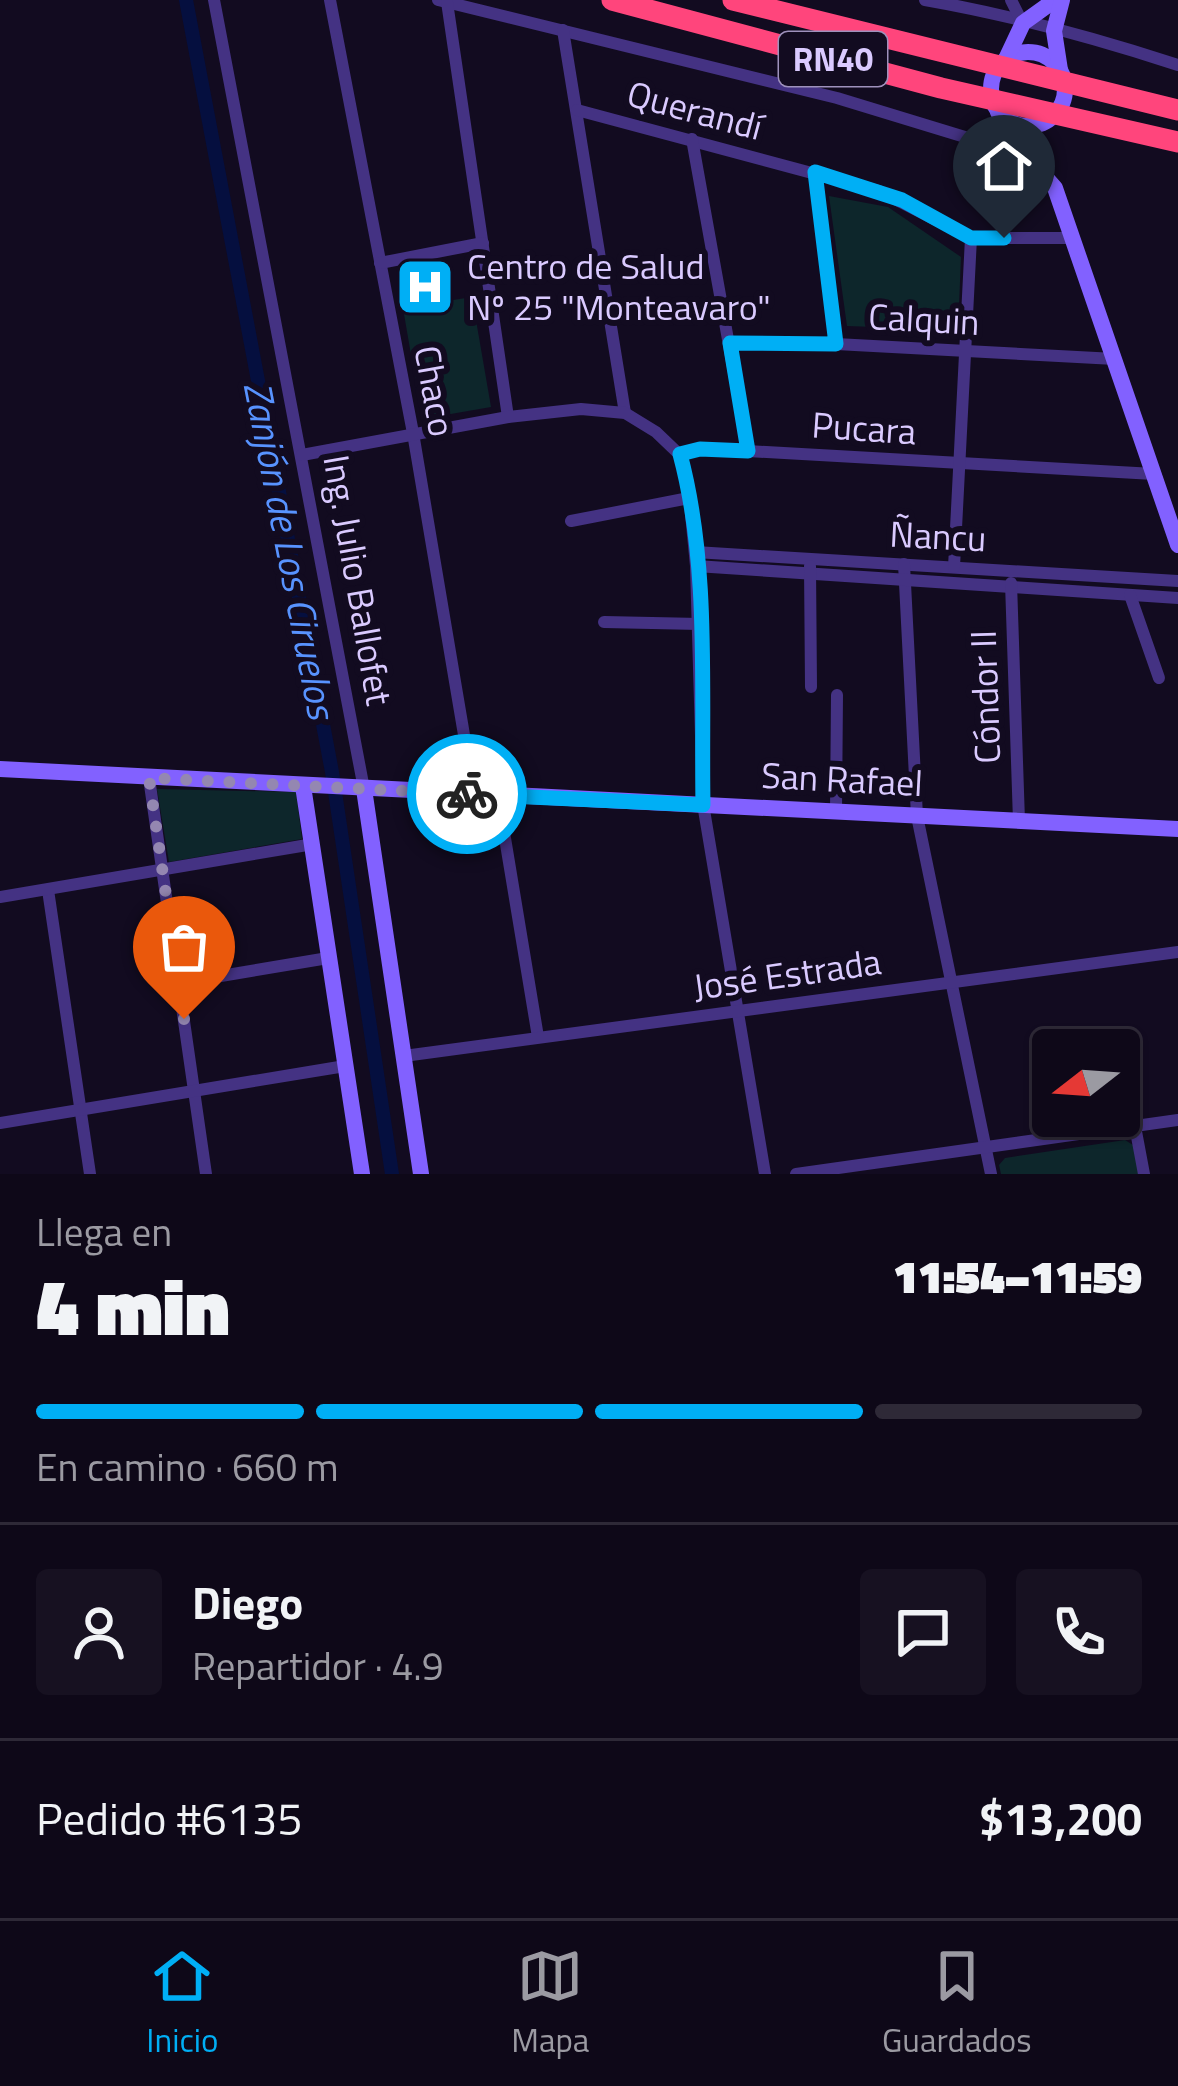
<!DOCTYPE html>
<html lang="es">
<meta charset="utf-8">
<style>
:root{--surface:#0e0818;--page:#171121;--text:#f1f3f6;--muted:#9b9aa2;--line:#2e2937;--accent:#00aff5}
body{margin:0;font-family:"Titillium Web",sans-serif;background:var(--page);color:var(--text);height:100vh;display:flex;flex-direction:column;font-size:45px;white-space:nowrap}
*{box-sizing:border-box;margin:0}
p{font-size:39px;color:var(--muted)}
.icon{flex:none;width:66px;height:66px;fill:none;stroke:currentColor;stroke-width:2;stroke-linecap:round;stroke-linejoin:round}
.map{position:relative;height:1174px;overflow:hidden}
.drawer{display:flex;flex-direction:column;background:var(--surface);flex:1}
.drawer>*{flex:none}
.needle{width:78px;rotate:253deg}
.controls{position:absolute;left:1032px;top:1029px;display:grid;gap:24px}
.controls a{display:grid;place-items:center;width:108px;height:108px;border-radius:12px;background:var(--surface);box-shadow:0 3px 9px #0004,0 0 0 3px var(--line);font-size:60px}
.pin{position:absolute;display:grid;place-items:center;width:102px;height:102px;color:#fff;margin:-123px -51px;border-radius:50% 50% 50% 0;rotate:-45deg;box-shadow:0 0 12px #0007}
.pin .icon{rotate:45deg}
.courier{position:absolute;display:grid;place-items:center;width:120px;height:120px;margin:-60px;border:9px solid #00aff5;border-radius:50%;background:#fff;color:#222;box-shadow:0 3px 15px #0007}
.overview em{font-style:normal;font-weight:800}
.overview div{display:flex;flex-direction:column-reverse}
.overview{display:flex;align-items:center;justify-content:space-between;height:204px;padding:0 36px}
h1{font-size:78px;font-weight:800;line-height:90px}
.bar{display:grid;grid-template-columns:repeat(4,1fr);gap:18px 12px;align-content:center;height:144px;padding:0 36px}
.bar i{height:15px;border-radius:9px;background:var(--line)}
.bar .selected{background:var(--accent)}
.bar p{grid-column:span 4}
.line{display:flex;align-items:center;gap:30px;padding:0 36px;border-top:3px solid var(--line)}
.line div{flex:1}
.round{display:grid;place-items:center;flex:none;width:126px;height:126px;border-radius:12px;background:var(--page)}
.dock{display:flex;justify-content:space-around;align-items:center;height:168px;border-top:3px solid var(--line);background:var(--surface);font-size:33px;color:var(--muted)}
.dock a{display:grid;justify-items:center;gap:6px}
.dock .selected{color:var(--accent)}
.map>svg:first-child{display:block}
</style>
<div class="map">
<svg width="1178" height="1174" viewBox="0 0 1178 1174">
<rect width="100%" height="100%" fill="#120b20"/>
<!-- green -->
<g fill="#0d262b">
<polygon points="829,196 888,207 961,257 958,330 847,326"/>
<polygon points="472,297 491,407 422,419 403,308"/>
<polygon points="157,789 296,792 302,839 169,862"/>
<polygon points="1125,1140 1133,1145 1139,1174 1001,1174 999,1165 1005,1158"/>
</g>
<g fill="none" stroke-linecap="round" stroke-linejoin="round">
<!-- canal -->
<polyline stroke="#050f3f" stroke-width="14" points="186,0 332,772 392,1174"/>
<!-- street -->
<g stroke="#443283" stroke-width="12">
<polyline points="214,0 364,789"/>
<polyline points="330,0 413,433 474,794"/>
<polyline points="438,0 837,98 978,141 1013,148 1037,138"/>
<path d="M925,0C1011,15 1095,38 1178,65"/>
<polyline points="1011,0 1022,22"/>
<polyline points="447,2 508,417"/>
<polyline points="563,30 625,413"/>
<polyline points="577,110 879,191 971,238 1072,238"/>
<polyline points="692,139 748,451"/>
<polyline points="815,173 836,344"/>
<polyline points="380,263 483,243"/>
<polyline points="730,343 836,344 1115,359"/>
<polyline points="302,455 508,417 581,409 625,413 656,432 680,455"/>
<polyline points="680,455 688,483 696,566 703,804 765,1174"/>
<polyline points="680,455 700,449 748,451 1154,474"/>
<polyline points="571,521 689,498"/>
<polyline points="695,552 1178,581"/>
<polyline points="904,564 917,816 991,1174"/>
<polyline points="696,566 1178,598"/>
<polyline points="810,566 811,687"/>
<polyline points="954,567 971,238"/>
<polyline points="1011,583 1019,821"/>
<polyline points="1130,595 1159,678"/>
<polyline points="604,622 700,624"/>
<polyline points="149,778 206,1174"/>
<polyline points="498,796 538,1037"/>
<polyline points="836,812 837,695"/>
<polyline points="48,890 90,1174"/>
<polyline points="0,897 313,844"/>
<polyline points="179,983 328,958"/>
<polyline points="404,1056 1178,952"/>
<polyline points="0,1123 345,1066"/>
<polyline points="1135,1126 1144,1174"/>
<polyline points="796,1174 1178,1120"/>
</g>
<!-- secondary -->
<g stroke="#8261ff" stroke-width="16">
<circle cx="1028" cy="89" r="37"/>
<polyline points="1007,57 1023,23 1055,0"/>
<polyline points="1060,70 1054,31 1062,0"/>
<polyline points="998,112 1012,139 1055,188 1178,545"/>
<polyline points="0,769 1178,829"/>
<polyline points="303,786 362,1174"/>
<polyline points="364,789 421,1174"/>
</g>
<!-- highway -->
<g stroke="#ff457c" stroke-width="21">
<polyline points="612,0 941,88 1178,142"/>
<polyline points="733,0 1178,110"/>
</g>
</g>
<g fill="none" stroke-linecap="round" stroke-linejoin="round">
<!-- done -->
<polyline stroke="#9487b1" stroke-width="12" stroke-dasharray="0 21.6" points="184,1019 149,778 467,794"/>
<!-- route -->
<path stroke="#00aff5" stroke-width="15" d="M467,794L703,805C701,690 710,566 680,454L700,449L748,451L730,343L836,344L815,172L902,200L971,238H1004"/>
</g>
<!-- icons -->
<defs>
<g id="hospital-square" transform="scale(3)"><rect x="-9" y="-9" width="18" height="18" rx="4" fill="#00aff5" stroke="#120b20"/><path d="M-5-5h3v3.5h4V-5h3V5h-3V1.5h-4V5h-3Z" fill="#fff"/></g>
</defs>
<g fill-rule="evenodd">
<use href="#hospital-square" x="425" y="287"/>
</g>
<g text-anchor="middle" stroke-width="12" stroke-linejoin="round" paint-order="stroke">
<!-- shield labels -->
<rect fill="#120b20" stroke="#9e91bc" stroke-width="3" x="779" y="32" width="108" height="54" rx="9"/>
<g font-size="33" font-weight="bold" fill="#dacaff">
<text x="833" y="71">RN40</text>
</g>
<!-- street labels -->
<g font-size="36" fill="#dacaff" stroke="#120b20">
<text transform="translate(695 110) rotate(15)" y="13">Querandí</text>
<text transform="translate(924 319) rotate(3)" y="13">Calquin</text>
<text transform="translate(435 391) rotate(80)" y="13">Chaco</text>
<text transform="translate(864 428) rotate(4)" y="13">Pucara</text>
<text transform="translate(938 536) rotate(3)" y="13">Ñancu</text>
<text transform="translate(358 580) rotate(80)" y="13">Ing. Julio Ballofet</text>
<text transform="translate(985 697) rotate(-92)" y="13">Cóndor II</text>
<text transform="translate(842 779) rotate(3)" y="13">San Rafael</text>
<text transform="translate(787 974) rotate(-8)" y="13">José Estrada</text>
</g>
<!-- poi labels -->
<g font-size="36" fill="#dacaff" stroke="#120b20" text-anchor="start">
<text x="467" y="279">Centro de Salud<tspan x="467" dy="41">Nº 25 "Monteavaro"</tspan></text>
</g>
<!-- water labels -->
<g font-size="39" font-style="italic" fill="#5893ff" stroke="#120b20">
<text transform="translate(290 550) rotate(79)" y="14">Zanjón de Los Ciruelos</text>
</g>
</g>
</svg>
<div class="controls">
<a><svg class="needle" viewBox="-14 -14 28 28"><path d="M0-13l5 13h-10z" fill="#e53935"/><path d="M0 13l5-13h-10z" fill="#9b9aa2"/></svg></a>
</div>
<div class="pin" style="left:184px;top:1019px;background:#ea580c"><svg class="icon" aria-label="bag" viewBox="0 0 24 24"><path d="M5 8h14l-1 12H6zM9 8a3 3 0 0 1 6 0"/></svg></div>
<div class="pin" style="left:1004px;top:238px;background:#1f2937"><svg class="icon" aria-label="home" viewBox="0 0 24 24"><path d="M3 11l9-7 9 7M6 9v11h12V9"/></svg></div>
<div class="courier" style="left:467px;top:794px"><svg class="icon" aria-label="bike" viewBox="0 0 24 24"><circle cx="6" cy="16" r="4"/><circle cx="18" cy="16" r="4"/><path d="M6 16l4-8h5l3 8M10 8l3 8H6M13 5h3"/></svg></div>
</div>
<section class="drawer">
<div class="overview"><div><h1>4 min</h1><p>Llega en</p></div><em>11:54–11:59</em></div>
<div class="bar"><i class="selected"></i><i class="selected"></i><i class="selected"></i><i></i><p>En camino · 660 m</p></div>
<div class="line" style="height:216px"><a class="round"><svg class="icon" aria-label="person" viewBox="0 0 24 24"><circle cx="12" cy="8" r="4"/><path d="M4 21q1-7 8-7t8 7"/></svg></a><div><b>Diego</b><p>Repartidor · 4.9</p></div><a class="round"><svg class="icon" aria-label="chat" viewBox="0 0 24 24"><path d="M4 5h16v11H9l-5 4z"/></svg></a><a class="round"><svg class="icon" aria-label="phone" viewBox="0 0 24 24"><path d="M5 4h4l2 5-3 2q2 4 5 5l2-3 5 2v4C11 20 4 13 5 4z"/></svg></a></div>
<div class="line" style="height:156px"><div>Pedido #6135</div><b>$13,200</b></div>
</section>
<nav class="dock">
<a class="selected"><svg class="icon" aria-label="home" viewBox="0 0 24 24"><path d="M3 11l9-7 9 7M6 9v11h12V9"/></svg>Inicio</a>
<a><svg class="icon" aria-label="map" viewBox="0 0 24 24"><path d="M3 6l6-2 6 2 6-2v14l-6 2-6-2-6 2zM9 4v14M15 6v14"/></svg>Mapa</a>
<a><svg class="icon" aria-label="saved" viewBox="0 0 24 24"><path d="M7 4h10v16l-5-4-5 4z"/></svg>Guardados</a>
</nav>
